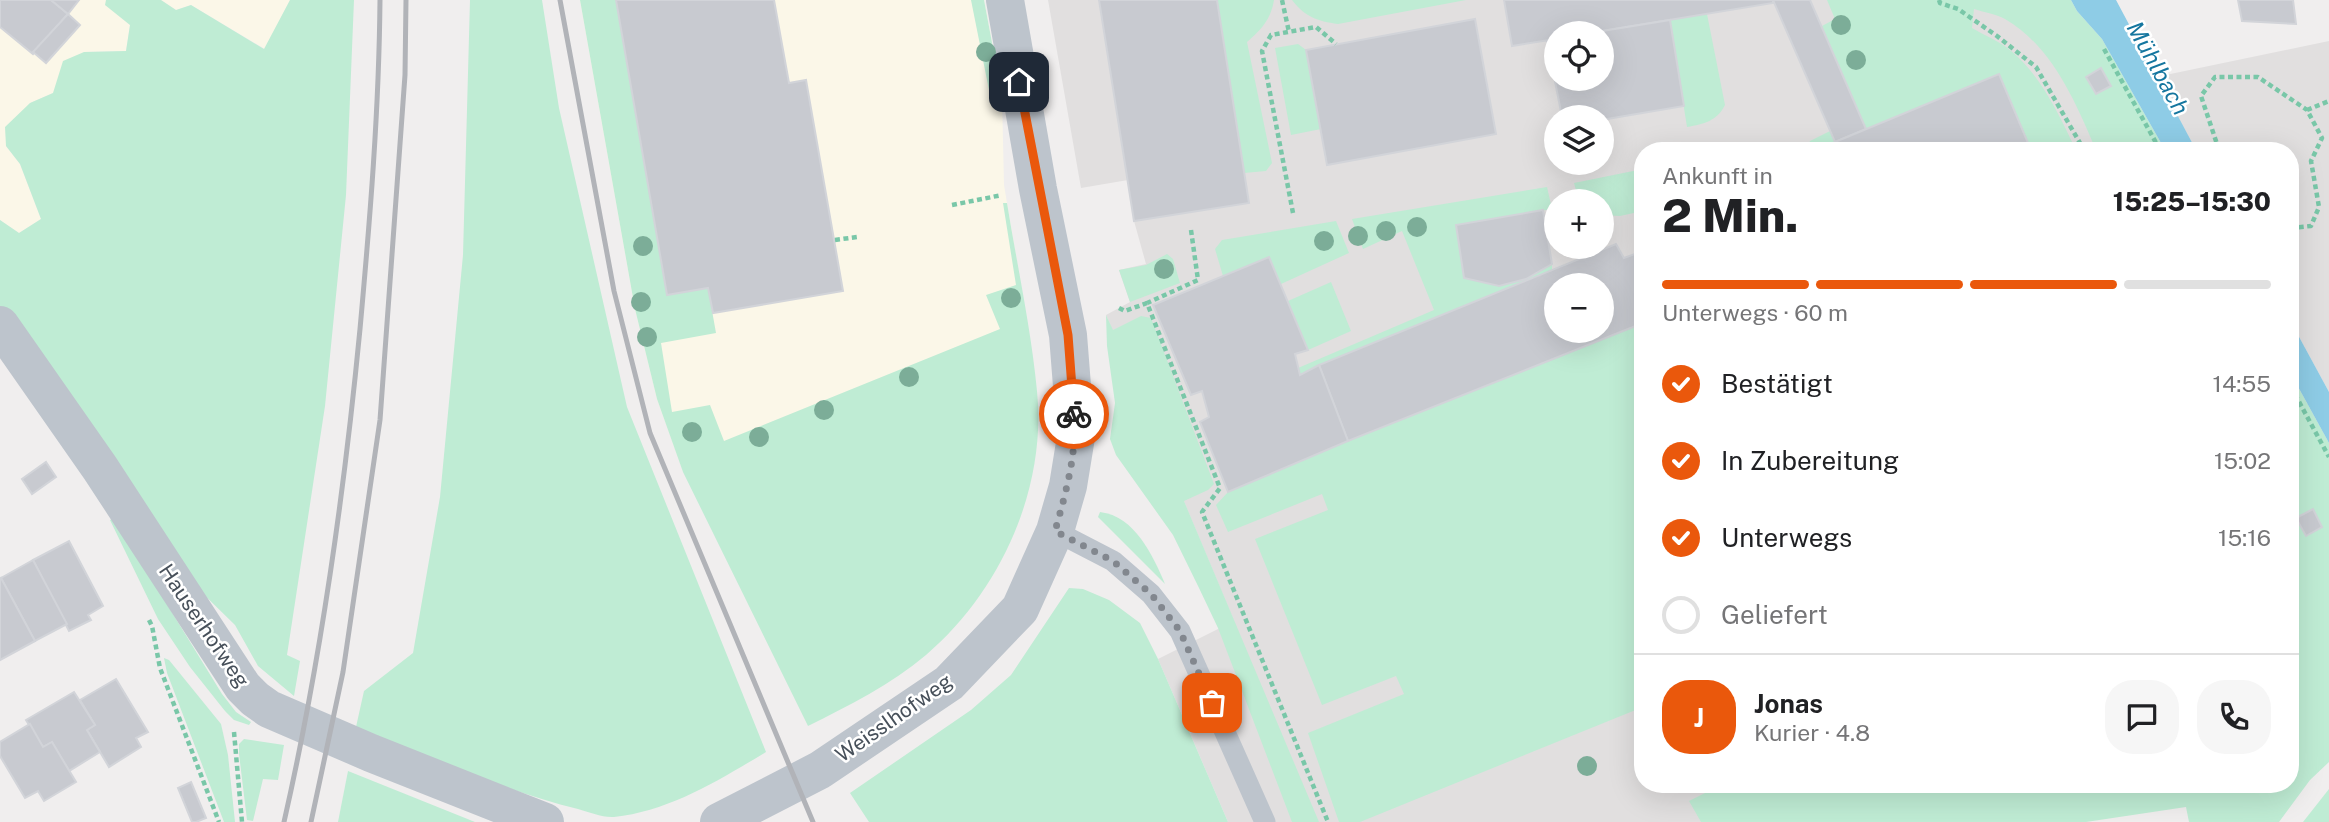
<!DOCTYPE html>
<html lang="de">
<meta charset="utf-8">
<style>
:root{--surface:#fff;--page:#f6f6f6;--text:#202124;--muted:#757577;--line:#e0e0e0;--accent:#ea580c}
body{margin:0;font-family:"Public Sans",sans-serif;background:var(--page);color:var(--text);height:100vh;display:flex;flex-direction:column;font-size:26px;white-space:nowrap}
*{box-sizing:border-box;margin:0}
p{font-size:23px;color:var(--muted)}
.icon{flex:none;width:38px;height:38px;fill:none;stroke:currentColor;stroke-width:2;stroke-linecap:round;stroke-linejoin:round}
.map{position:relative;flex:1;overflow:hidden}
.panel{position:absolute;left:1634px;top:142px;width:665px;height:651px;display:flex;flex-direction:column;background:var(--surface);border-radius:28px;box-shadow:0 7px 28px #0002}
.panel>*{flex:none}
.buttons{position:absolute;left:1544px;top:21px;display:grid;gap:14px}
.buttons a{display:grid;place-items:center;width:70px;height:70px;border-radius:50%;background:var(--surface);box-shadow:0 7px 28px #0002;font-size:35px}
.pin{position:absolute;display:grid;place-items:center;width:60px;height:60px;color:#fff;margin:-30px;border-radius:14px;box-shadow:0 4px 10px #0006}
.courier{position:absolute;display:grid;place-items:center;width:70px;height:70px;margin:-35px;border:5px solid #ea580c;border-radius:50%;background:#fff;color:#222;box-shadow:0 2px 9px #0007}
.head em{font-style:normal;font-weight:800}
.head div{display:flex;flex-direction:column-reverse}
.head{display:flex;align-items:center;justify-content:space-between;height:119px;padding:0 28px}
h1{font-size:46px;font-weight:800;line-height:52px}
.bar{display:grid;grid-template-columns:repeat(4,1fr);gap:10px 7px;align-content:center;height:84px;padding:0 28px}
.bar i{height:9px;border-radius:5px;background:var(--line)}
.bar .active{background:var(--accent)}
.bar p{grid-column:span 4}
.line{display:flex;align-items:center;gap:18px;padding:0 28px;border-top:2px solid var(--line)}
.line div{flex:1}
.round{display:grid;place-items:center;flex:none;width:74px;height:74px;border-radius:28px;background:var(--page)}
ol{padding:0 28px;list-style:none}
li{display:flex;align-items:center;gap:21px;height:77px}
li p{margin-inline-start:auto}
li .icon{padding:7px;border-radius:50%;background:var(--accent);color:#fff;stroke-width:4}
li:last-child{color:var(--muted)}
li i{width:38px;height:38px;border:4px solid var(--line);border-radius:50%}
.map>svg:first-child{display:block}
</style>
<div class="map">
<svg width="2329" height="822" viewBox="0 0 2329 822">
<rect width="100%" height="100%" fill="#f0eeee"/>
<!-- commercial -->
<g fill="#fbf7e8">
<polygon points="0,0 106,0 106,5 130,25 126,51 84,52 53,93 30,103 6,146 20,164 41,219 19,233 0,220"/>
<polygon points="161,0 290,0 265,49 191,5 176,10"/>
<polygon points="580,0 984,0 1002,96 1004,185 1029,334 683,471 657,399 635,309"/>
</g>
<!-- education -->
<g fill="#e1dfdf" fill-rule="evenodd">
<path d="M1048,0H2036L2110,150H1643V784H1714L1735,822H1228L1158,659L1234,621L1106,315L1130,302L1119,270L1146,264L1134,221L1128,180L1081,188ZM1556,33H1601V79H1556ZM1556,117H1601V163H1556ZM1556,201H1601V247H1556ZM1556,285H1601V331H1556Z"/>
<polygon points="2329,41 2329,392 2291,322 2291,150 2196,150 2156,77"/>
</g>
<!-- green -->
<g fill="#bfecd4">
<polygon points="106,0 161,0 176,10 191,5 264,49 290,0 354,0 346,195 325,406 287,655 300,661 294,696 258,666 235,625 190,581 0,306 0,220 19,233 41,219 20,164 6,146 5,127 30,103 53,93 63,61 84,52 126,51 130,25 105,5"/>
<path d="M470,0H542L559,108L627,407L766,752C719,780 670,811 614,817C603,818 589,812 578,809C501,790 429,757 356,727L364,691L413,653L440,497L463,255Z"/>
<path d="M580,0H616L667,294L708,288L716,333L661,343L672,412L710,405L724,441L1000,329L986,295L1016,285L1003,203H1007C1017,265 1031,328 1037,391C1047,489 1000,592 926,655C892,684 848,706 808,726L683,472L657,399L635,309Z"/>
<polygon points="971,0 984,0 1002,96 992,105"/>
<path d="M1217,0H1274C1271,19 1261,30 1247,42L1272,163L1266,171L1244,173Z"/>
<path d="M1292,0H1466L1338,24C1317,21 1305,17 1292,0Z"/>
<path d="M1827,0H2071L2077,11L2102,39L2165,150H2096C2076,103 2052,46 2005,19C1996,14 1983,12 1974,9L1972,28C1984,35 1999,41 2010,50C2041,75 2059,115 2076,150H2031L1998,74L1866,129L1822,26L1835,19Z"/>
<path d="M1707,14L1725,105C1717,121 1704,124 1687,127L1670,20Z"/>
<polygon points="1298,44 1306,50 1321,129 1291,135 1275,48"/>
<polygon points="1830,131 1835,142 1827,146 1829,150 1806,150 1810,141"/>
<polygon points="1643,169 1643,211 1620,216 1601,215 1601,201 1579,201 1574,183"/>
<polygon points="1547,187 1552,209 1457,225 1464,278 1499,286 1526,279 1552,264 1552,270 1300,375 1298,368 1434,310 1402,231 1363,249 1352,219"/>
<polygon points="1336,221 1349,253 1281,284 1269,257 1223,276 1215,249 1222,240"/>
<polygon points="1167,254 1173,259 1180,283 1130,302 1119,270 1146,265"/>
<polygon points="1331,282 1351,331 1308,350 1288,301"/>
<polygon points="1106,315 1113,330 1141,316 1151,318 1214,484 1208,490 1184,501 1319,822 1292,822 1218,628 1199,588 1173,535 1116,455 1110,439 1115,403 1107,346"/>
<polygon points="1643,323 1643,707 1360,822 1339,822 1308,733 1404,694 1396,676 1322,705 1255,539 1328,510 1322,494 1228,532 1216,505 1228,492 1348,441"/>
<polygon points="2291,374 2329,443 2329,762 2310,780 2279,822 2189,822 2186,807 2086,822 1701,822 1689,801 1715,788 1714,784 2291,784"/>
<path d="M1100,512C1135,516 1153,556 1165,584L1098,517Z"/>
<polygon points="114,518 222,694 236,712 251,722 249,725 234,720 225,711 190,667 158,619 110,520"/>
<polygon points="1069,588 1083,589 1109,600 1140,623 1158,659 1228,822 869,822 850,793 971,710 1011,675"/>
<polygon points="164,658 169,660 221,724 228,755 235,822 224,822 167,673"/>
<polygon points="244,739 284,745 278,780 263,779 253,821 247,820 239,754 239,744"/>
<polygon points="348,771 475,822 338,822"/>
<polygon points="2329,789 2329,822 2303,822"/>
</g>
<!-- water -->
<g fill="#8ecce6">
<polygon points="2071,0 2116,0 2196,150 2165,150 2102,39 2077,11"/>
<polygon points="2291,322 2329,392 2329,443 2291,374"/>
</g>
<!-- building -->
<g fill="#c8cad0" stroke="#d2d4d9" stroke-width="2" fill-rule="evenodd">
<polygon points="0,0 51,0 68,14 33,54 0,27"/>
<polygon points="51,0 79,0 68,14"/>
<polygon points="616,0 774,0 789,83 806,80 843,291 713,313 708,288 667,295"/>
<polygon points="1099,0 1217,0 1249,203 1134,221"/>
<polygon points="1504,0 1773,0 1773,3 1590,33 1556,33 1556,39 1512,46"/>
<polygon points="1773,0 1810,0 1866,129 1835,142"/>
<polygon points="2238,0 2293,0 2296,24 2242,21"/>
<polygon points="68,14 80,25 46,63 33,52"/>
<polygon points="1475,19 1496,134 1327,165 1306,50"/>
<polygon points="1670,20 1684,106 1601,120 1601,117 1562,117 1547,41 1556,39 1556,79 1601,79 1601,33 1590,33"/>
<polygon points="2101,68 2111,86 2096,94 2086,77"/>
<polygon points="1999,74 2031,150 1829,150 1827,146 1835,142"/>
<polygon points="1543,210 1552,264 1526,279 1499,286 1464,278 1456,225"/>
<path d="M1616,244L1624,258L1643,251V323L1348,441L1319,365ZM1556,285H1601V331H1556Z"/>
<polygon points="1269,257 1308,350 1295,354 1300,375 1319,365 1348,441 1228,492 1200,422 1209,417 1202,391 1191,395 1153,305"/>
<polygon points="46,462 56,477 32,494 22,479"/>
<polygon points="2313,509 2322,527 2306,536 2296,518"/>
<polygon points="69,541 103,606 88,615 91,620 69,631 33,560"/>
<polygon points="33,560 67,624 35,641 1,578"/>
<polygon points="1,578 35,641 0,660 0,579"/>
<polygon points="116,679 148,732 136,738 141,747 109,767 87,730 95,725 80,700"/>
<polygon points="74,692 95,725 87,730 100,752 69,771 52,742 43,747 26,720"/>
<polygon points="30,724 43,747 52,742 76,782 44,801 38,791 25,798 0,756 0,742"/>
<polygon points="191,782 206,818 196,822 192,822 178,788"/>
</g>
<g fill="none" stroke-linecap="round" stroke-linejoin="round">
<!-- path -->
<g stroke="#79c7a8" stroke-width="4.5" stroke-dasharray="5 3.5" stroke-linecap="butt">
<polyline points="1282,0 1289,32"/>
<polyline points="1939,0 1940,3 1958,9 1997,36 2036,67 2084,150"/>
<polyline points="2104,49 2160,150"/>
<polyline points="2307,110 2329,101"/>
<polyline points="2219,150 2201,96 2215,77 2258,77 2307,110 2322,138 2311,161 2319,207 2311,226 2291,228"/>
<polyline points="952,205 1002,195"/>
<polyline points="1293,213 1262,51 1271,35 1316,27 1336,44"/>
<polyline points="1191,230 1198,280 1147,303 1220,488 1202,512 1328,822"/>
<polyline points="835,240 857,237"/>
<polyline points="1119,308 1125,311 1147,303"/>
<polyline points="2291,387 2329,457"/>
<polyline points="149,620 152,626 160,668 219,822"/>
<polyline points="234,732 242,822"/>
</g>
<!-- lane -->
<polyline stroke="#bdc4cc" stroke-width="21" points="1055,531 1113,561 1151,594 1180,631 1265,822"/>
<!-- street -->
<g stroke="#bdc4cc" stroke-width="38">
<polyline points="0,325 100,468 243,687 255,699 269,709 371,753 545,822"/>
<polyline points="719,822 820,770 949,683 1020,609 1055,531 1068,486 1076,437 1068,335 1038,189 1005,0"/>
</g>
<!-- rail -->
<g stroke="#b1b3b8" stroke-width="5">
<polyline points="560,0 614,291 650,433 813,822"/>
<path d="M284,822C321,659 344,495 360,329C370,219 379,110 380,0"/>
<polyline points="311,822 343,672 380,420 405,75 406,0"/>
</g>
</g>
<!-- trees -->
<g fill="#7cad98">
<circle cx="1841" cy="25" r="10"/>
<circle cx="986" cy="52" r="10"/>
<circle cx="1856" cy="60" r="10"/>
<circle cx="1417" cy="227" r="10"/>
<circle cx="1386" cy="231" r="10"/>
<circle cx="1358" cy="236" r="10"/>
<circle cx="1324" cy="241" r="10"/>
<circle cx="643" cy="246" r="10"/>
<circle cx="1164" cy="269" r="10"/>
<circle cx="1011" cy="298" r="10"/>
<circle cx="641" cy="302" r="10"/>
<circle cx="647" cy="337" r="10"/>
<circle cx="909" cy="377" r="10"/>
<circle cx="824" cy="410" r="10"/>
<circle cx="692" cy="432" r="10"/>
<circle cx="759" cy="437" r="10"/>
<circle cx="1587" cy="766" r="10"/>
</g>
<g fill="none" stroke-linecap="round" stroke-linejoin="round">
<!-- done -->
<path stroke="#82878e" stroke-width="7" stroke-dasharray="0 12.6" d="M1074,414C1077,454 1066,492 1055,531L1113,561L1151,594L1180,631L1212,703"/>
<!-- route -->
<polyline stroke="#ea580c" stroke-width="9" points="1019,82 1068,335 1074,414"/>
</g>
<g text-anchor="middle" stroke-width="5" stroke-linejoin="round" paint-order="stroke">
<!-- street labels -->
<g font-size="21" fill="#47505a" stroke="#fff">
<text transform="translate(204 626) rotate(56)" y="7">Hauserhofweg</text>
<text transform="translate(894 718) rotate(-35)" y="7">Weisslhofweg</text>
</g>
<!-- water labels -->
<g font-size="23" font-style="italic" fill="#15769f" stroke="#fff">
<text transform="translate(2158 68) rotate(61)" y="8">Mühlbach</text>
</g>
</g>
</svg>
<div class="buttons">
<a><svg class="icon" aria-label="locate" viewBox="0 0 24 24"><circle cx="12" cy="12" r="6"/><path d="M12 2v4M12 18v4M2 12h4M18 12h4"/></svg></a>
<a><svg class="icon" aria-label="layers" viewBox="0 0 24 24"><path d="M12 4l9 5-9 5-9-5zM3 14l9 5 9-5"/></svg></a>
<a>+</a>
<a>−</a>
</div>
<div class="pin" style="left:1212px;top:703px;background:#ea580c"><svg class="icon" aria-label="bag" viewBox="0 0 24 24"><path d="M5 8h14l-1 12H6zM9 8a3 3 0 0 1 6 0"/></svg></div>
<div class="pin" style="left:1019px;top:82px;background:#1f2937"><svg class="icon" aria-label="home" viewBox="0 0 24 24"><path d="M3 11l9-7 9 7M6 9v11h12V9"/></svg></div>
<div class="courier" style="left:1074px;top:414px"><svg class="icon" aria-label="bike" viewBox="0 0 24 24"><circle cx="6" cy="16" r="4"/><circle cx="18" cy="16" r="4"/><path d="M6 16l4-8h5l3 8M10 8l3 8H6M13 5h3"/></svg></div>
<section class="panel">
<div class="head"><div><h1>2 Min.</h1><p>Ankunft in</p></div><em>15:25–15:30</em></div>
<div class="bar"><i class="active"></i><i class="active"></i><i class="active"></i><i></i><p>Unterwegs · 60 m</p></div>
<ol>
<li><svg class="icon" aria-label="check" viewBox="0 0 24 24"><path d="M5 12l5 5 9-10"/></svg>Bestätigt<p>14:55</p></li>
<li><svg class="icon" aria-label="check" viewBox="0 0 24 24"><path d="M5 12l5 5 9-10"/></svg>In Zubereitung<p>15:02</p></li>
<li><svg class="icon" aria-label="check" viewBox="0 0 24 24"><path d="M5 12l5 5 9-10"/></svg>Unterwegs<p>15:16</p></li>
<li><i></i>Geliefert</li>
</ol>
<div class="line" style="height:126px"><b class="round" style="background:var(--accent);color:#fff">J</b><div><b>Jonas</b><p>Kurier · 4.8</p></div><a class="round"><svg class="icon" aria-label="chat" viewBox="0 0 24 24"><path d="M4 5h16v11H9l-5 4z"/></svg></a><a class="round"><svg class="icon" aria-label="phone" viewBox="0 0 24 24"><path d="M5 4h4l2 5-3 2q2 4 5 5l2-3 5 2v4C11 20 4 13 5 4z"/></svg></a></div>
</section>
</div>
